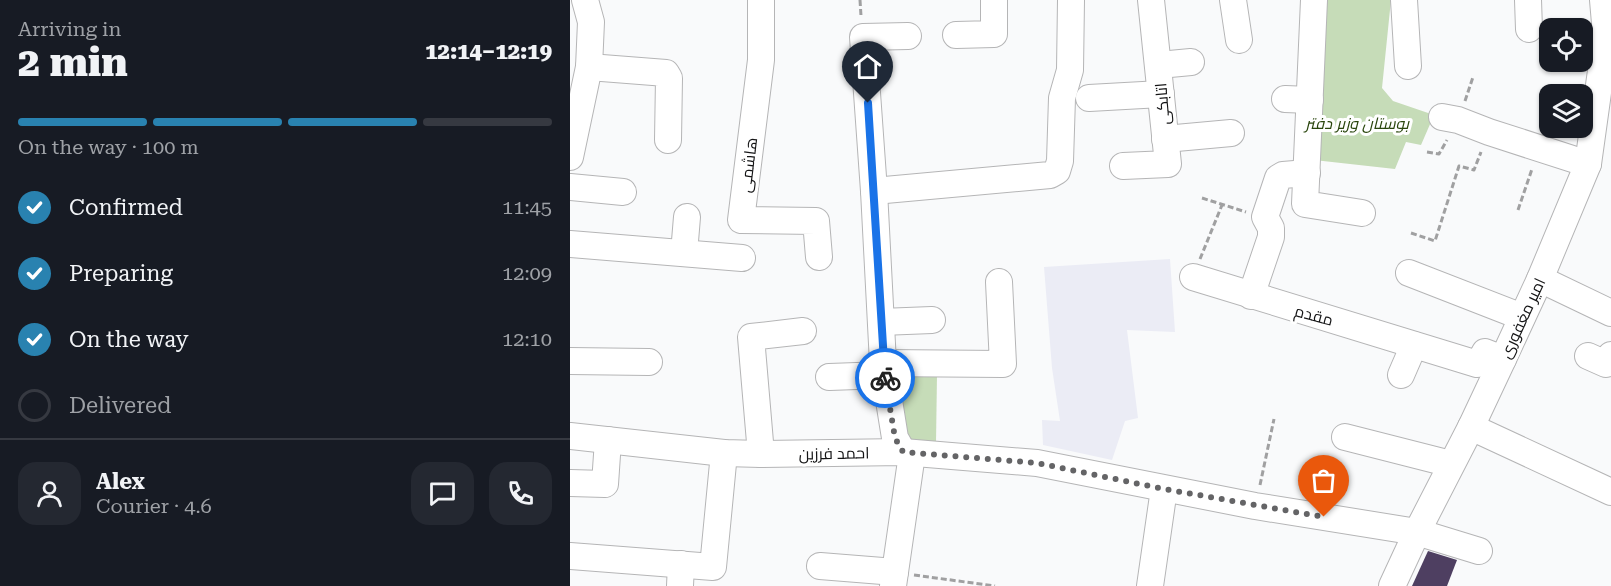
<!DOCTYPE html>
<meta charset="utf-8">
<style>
:root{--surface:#171b24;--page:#242831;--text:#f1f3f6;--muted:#9ea1a6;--line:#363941;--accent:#2982b0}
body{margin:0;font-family:"Roboto Serif",Cairo,serif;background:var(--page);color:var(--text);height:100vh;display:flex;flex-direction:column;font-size:22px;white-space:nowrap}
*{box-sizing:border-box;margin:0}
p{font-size:20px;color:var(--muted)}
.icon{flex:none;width:33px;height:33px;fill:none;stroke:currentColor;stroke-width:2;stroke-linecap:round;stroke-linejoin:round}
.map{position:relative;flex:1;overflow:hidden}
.details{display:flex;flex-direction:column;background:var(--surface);width:570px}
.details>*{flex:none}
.fabs{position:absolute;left:969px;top:18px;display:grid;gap:12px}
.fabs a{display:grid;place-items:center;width:54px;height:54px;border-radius:12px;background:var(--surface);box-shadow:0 2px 4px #0004;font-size:30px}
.pin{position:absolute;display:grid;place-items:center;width:51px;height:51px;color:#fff;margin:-62px -26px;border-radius:50% 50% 50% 0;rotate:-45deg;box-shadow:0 0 6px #0007}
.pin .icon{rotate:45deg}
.courier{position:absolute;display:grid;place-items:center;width:60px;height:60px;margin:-30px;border:4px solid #1a73e8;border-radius:50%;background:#fff;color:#222;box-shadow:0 2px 8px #0007}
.headline em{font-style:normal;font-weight:800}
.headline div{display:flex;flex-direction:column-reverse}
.headline{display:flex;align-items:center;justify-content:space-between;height:102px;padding:0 18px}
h1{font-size:39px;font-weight:800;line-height:45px}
.bar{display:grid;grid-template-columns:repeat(4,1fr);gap:9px 6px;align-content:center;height:72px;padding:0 18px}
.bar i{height:8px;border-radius:4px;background:var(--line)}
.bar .on{background:var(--accent)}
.bar p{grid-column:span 4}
.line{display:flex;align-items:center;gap:15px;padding:0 18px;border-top:2px solid var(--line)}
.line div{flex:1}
.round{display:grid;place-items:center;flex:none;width:63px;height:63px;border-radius:18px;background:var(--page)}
ol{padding:0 18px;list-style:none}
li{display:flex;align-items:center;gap:18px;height:66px}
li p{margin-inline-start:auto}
li .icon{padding:6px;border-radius:50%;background:var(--accent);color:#fff;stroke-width:4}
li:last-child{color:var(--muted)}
li i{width:33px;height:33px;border:3px solid var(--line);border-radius:50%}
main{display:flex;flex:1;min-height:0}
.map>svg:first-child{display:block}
</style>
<main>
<section class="details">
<div class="headline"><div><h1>2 min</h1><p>Arriving in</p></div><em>12:14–12:19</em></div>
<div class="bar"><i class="on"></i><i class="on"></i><i class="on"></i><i></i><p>On the way · 100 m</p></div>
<ol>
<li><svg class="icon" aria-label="check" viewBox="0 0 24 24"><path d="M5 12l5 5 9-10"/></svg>Confirmed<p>11:45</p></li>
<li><svg class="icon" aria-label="check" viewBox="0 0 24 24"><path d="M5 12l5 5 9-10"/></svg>Preparing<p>12:09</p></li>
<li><svg class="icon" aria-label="check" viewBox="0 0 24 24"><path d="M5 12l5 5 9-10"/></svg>On the way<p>12:10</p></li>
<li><i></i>Delivered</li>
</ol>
<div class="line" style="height:108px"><a class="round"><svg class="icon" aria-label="person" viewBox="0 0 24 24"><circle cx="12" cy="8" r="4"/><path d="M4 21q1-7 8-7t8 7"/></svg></a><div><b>Alex</b><p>Courier · 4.6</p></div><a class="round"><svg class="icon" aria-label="chat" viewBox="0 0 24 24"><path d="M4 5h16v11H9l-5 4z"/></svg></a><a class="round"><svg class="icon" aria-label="phone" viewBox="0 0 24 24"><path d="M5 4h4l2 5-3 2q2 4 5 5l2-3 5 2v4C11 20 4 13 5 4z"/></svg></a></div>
</section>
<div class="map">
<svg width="1041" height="586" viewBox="0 0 1041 586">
<rect width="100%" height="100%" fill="#f9fafb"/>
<!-- built -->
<polygon fill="#ebecf5" points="600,259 605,332 557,330 568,418 555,421 542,460 473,445 472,420 490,421 482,368 474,267"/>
<!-- green -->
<g fill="#c6dcb8">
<polygon points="753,0 821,0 812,88 823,101 864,115 851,145 836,142 825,169 744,160"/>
<polygon points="326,375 367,375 366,443 337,444"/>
</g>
<!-- building -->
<polygon fill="#4e3f61" points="858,551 887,560 877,586 842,586"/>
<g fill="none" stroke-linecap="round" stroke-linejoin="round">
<!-- minor casing -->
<g stroke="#b5b5b6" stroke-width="28">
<g id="minor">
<polyline points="191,0 191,60 171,220 246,221 249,257"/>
<polyline points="663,0 669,40"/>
<polyline points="744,0 735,204 792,213"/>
<polyline points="834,0 838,66"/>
<polyline points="958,0 959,29"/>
<polyline points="386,35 424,34 424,0"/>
<polyline points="589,65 621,62"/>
<polyline points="19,67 96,73 99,78 98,140"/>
<polyline points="519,98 591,94"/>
<polyline points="715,99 740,100"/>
<polyline points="872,117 888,120 919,132 1018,164"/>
<polyline points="595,139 661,133"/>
<polyline points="0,157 19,67 21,22 15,0"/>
<polyline points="553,166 598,164 581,0"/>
<polyline points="0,187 53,192"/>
<polyline points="304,191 480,175 487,171 490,161 492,98 500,70 501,0"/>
<polyline points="0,244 172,258"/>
<polyline points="114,253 117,217"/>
<polyline points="839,273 952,317"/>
<polyline points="623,277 907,364 909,363 915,352 933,359"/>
<polyline points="970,279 1041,313"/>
<polyline points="681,296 701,237 701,228 695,217 708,178 713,175 737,173"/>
<polyline points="311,322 362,320"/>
<polyline points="1018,356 1036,364 1041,355"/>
<polyline points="0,361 79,362"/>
<polyline points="313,363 433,364 429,282"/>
<polyline points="831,375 844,345"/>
<polyline points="259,377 315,375"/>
<polyline points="901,427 1041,492"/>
<polyline points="0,436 154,453 191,454 333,452 467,463 685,506 847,532 909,551"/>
<polyline points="775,437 881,464"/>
<polyline points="333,452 325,438 313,363 304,191 293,37 338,36"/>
<polyline points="191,454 181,337 233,331"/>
<polyline points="0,483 35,484 38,440"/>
<polyline points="0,556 143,567 154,453"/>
<polyline points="250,566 325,572"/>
<polyline points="110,586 111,564"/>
<polyline points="323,586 342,454"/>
<polyline points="580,586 594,489"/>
<polyline points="822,586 847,532 901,427 933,359 970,279 1018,164 1036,35 1033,0"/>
</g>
</g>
<!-- path -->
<g stroke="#a0a0a1" stroke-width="3" stroke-dasharray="6 3" stroke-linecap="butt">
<polyline points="290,0 291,16"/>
<polyline points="895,101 903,77"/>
<polyline points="972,127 975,115"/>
<polyline points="857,152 869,154 877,140"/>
<polyline points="632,198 676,212"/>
<polyline points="948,210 962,169"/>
<polyline points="841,233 865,241 889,166 904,170 911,152"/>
<polyline points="630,259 652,205"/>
<polyline points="690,485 704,419"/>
<polyline points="344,575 425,586"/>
</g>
<!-- minor -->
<use href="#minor" stroke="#fff" stroke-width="26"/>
</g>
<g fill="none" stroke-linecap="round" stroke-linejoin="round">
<!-- done -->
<polyline stroke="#646466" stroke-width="6" stroke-dasharray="0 10.8" points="315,378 325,438 333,452 467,463 594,489 754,517"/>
<!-- route -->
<polyline stroke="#1a73e8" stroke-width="8" points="298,103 315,378"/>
</g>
<g text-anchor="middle" stroke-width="6" stroke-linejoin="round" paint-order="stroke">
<!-- street labels -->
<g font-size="16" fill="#141415" stroke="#fff">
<text transform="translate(592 104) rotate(-95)" y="6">اتابکی</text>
<text transform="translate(178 165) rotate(-83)" y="6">هاشمی</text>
<text transform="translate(744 315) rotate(15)" y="6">مقدم</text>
<text transform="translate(952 318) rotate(-65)" y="6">امیر مغفوری</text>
<text transform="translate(264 453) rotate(-1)" y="6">احمد فرزین</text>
</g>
<!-- park labels -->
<g font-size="16" font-style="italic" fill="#29450c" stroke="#fff">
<text x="787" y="129">بوستان وزیر دفتر</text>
</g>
</g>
</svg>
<div class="fabs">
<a><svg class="icon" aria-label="locate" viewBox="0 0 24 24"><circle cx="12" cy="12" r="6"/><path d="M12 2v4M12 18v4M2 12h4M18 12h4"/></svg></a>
<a><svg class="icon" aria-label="layers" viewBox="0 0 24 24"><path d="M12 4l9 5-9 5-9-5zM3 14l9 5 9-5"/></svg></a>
</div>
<div class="pin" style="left:754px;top:517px;background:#ea580c"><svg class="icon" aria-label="bag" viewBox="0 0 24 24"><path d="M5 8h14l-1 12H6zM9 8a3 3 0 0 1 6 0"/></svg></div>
<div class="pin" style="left:298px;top:103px;background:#1f2937"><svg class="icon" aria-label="home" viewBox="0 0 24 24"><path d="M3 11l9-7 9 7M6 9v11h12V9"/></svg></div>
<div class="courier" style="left:315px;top:378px"><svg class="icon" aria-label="bike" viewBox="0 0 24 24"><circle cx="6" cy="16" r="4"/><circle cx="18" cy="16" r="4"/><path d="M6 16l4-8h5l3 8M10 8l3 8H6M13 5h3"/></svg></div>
</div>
</main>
